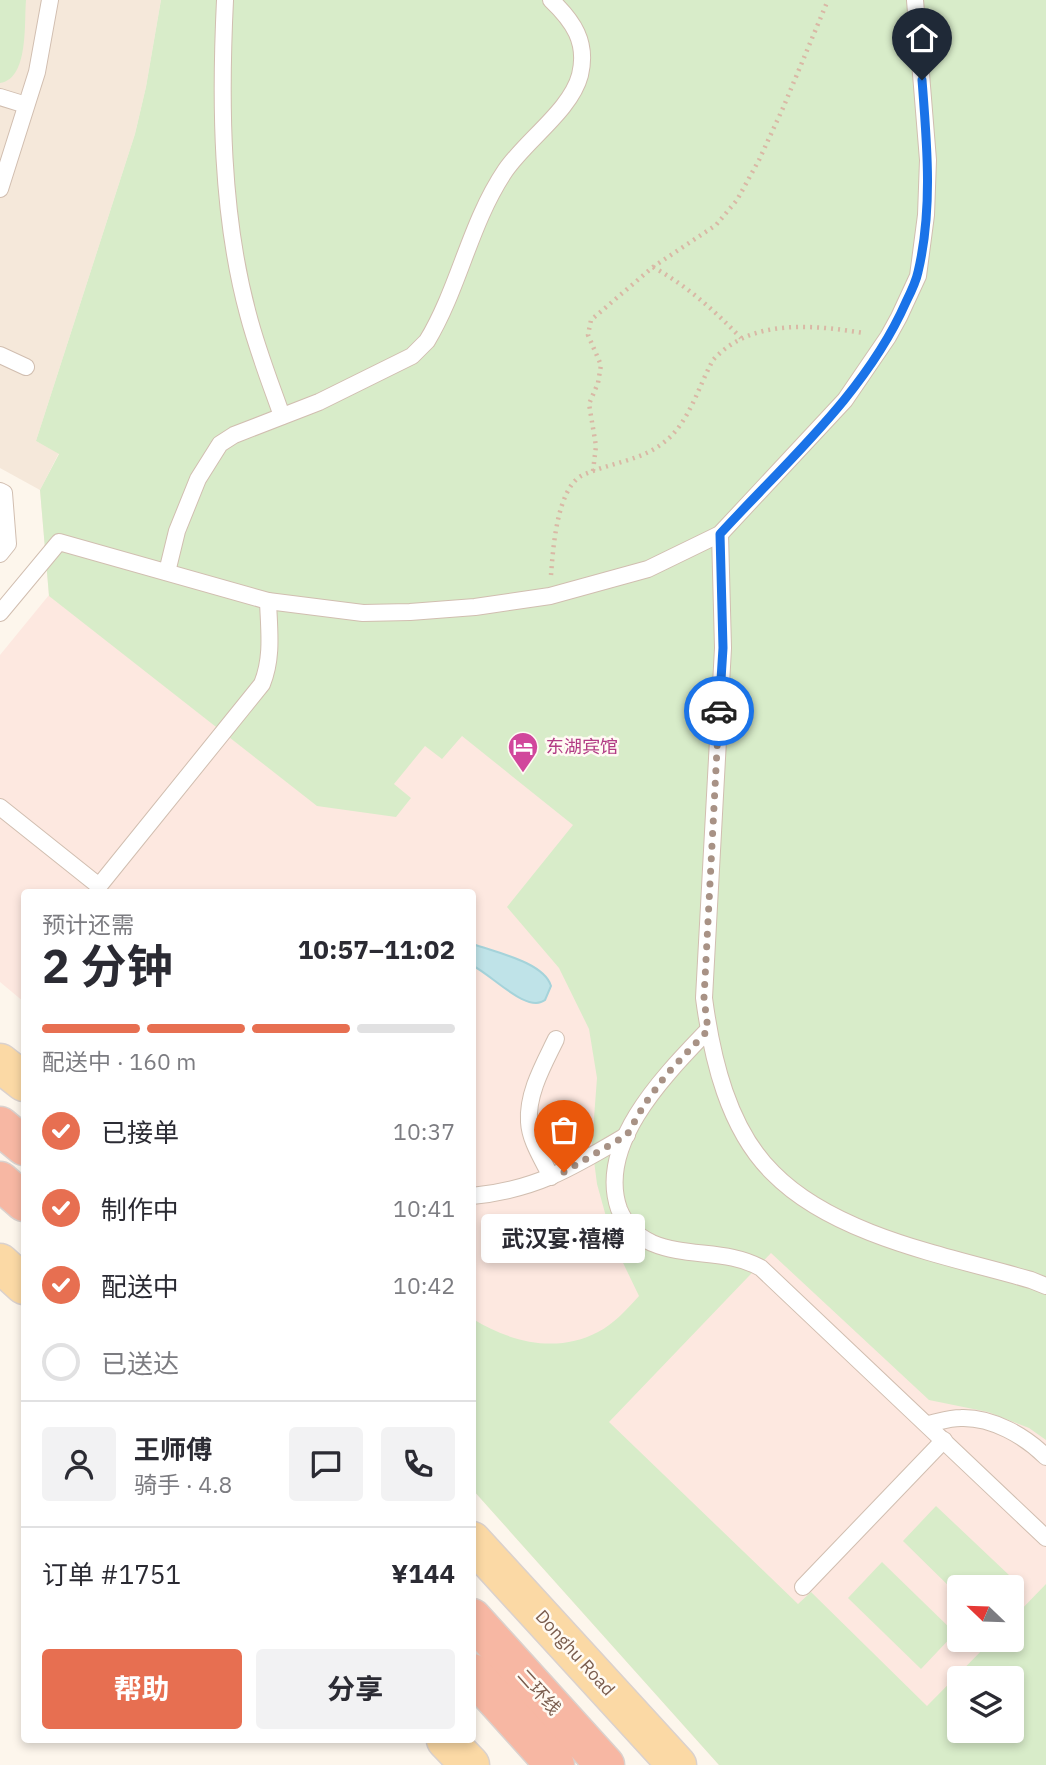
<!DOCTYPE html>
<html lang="zh">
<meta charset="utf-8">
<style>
:root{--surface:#fff;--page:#f2f2f3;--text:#2b2b33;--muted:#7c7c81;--line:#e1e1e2;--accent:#e76f51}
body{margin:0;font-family:"IBM Plex Sans","Noto Sans SC",sans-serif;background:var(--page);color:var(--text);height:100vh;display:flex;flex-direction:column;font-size:26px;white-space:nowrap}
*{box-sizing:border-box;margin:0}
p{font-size:23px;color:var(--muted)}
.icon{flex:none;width:38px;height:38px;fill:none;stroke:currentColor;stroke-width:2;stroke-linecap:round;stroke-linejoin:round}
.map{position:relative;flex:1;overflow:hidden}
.sheet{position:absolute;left:21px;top:889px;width:455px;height:854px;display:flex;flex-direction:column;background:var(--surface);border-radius:7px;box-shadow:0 4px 10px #0003}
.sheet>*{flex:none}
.needle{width:46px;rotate:293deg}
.fabs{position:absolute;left:947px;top:1575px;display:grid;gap:14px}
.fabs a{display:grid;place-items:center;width:77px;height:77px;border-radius:7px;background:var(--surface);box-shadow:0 4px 10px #0003;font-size:35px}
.pin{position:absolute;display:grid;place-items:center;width:60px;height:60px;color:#fff;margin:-72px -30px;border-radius:50% 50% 50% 0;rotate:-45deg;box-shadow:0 0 7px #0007}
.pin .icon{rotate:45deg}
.courier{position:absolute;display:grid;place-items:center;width:70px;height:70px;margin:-35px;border:5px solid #1a73e8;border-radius:50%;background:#fff;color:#222;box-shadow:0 2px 9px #0007}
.bubble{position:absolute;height:49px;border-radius:7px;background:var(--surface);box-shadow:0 4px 10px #0003;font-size:23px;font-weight:700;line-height:49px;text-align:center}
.overview em{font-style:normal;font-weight:700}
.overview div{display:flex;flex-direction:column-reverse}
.overview{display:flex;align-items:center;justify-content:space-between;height:119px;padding:0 21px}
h1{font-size:46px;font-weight:700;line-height:52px}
.bar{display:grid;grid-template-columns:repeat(4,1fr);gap:10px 7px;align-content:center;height:84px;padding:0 21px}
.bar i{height:9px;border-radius:5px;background:var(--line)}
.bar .selected{background:var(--accent)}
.bar p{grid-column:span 4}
.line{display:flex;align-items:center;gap:18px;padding:0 21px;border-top:2px solid var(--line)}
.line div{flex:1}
.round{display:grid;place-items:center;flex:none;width:74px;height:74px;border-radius:7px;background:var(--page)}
ol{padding:0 21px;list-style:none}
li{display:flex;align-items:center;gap:21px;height:77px}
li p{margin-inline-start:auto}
li .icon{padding:7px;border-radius:50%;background:var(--accent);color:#fff;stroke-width:4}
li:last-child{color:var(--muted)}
li i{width:38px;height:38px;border:4px solid var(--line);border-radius:50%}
.action{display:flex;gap:14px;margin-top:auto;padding:14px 21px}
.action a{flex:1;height:80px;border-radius:7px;background:var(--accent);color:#fff;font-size:28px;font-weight:700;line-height:80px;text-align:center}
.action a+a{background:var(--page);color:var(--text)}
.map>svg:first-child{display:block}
</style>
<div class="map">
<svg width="1046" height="1765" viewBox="0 0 1046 1765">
<rect width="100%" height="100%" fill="#fdf6ec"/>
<!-- residential -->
<polygon fill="#f5e8da" points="0,0 161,0 146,87 135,134 36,441 59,453 40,490 0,468"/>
<!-- commercial -->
<path fill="#fde8e0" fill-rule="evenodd" d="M161,0H1046V1765H719L473,1490L472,892H24V1002L0,982V655L49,595L40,490L59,454L36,441L135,134L146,87ZM959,1587H1012V1640H959ZM959,1678H1012V1731H959Z"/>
<!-- green -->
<g fill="#d8ecc9" fill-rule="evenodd">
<path d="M0,0H26C24,23 29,79 0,83Z"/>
<path d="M161,0H1046V1440L1029,1428L988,1412L929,1400L771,1253L609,1422L798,1604L811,1592L927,1706L992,1640H1012V1619L1046,1584V1765H719L473,1490V1319C510,1342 557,1354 598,1332C614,1324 627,1309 639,1296L613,1242L597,1184L592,1145L597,1078L589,1029L559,968L507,907L573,825L462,736L442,759L425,746L394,784L411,798L396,817L317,806L49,596L40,490L59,454L36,441L135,134L146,87ZM959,1678H1012V1731H959Z"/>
<polygon points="936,1506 1010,1576 999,1587 959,1587 959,1596 903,1541"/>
<polygon points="882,1562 955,1633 921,1669 848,1598"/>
</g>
<!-- water -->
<path fill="#bfe3e8" stroke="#a5d3da" stroke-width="2" d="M473,944C494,952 544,962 551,986L545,1000C527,1014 491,974 473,966Z"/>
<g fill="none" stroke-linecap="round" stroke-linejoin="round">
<!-- lane casing -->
<g stroke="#d1beb0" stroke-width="18">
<g id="lane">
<path d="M225,0C220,103 221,214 248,314C257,349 270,382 282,416"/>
<polyline points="0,97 26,105"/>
<polyline points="0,189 37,72 50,0"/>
<polyline points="0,355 26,367"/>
<polyline points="0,491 4,493 8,544 0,554"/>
<path d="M720,534L723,648L704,998C712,1058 728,1129 773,1173C835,1236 948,1256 1031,1280L1046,1286"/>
<path d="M167,572L177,531L198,479L220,444L234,435L319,402L412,356L427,341C459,288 470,223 505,171C526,140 571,110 580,75C588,42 573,21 551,0"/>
<polyline points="0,613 59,542 268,601 363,613 410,612 475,607 550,596 648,569 720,534 845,400 888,337 899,317 918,276 926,215 928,160 915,0"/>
<path d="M0,807L99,886L262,684C273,657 269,630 268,601"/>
<path d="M708,1030C667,1073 596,1143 619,1209C625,1224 637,1236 652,1243C687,1258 728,1249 761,1268L1046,1538"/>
<path d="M551,1177C543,1160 530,1141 529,1122C527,1093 544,1064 556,1039"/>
<path d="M472,1196C536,1190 573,1167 627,1135"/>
<path d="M927,1424C938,1422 949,1418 961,1418C992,1417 1025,1436 1046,1457"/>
<polyline points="803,1587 944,1440"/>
</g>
</g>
<!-- primary casing -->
<g stroke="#dad1cd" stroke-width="41">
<g id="primary">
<polyline points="0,1063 24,1082"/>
<polyline points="0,1263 24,1285"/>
<polyline points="472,1541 677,1765"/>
<polyline points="446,1740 470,1765"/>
</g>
</g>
<!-- highway casing -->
<g stroke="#dad1cd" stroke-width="41">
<g id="highway">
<polyline points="0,1126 24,1146"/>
<polyline points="0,1181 24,1202"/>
<polyline points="472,1618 605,1765"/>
<polyline points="472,1673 555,1765"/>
</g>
</g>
<!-- path -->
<g stroke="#d9b8a5" stroke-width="4.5" stroke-dasharray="2 5" stroke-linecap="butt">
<path d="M653,267C687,286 714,310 741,338"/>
<polyline points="593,471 596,446 589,404 598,383 601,365 588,335 591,320 653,267 716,225 737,200 759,160 783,108 828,0"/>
<path d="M551,575C553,549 557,487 583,475C609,463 640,461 663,443C689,424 698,387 713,360C751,318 813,325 864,333"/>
</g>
<!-- lane -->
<use href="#lane" stroke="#fff" stroke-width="16"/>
<!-- primary -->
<use href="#primary" stroke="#fbd9a5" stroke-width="38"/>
<!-- highway -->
<use href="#highway" stroke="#f7b7a3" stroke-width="38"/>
</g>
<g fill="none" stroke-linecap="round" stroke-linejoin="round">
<!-- done -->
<polyline stroke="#a89285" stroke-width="7" stroke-dasharray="0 12.6" points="564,1172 627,1135 644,1105 666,1075 708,1030 704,998 719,711"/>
<!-- route -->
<path stroke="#1a73e8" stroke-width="9" d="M719,711L723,648L720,534C786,462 866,393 906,302C911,292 916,282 918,272C933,209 927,144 922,80"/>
</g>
<!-- icons -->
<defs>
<g id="hotel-pin" transform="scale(1.575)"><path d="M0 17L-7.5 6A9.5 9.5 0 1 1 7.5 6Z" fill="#d1479c" stroke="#fffaf3"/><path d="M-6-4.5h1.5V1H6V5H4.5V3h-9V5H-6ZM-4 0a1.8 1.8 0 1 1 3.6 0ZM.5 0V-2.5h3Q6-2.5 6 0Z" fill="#fff"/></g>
</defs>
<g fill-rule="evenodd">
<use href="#hotel-pin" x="523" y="747"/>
</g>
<g text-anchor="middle" stroke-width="5" stroke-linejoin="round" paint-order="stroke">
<!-- hotel labels -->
<g font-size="18" fill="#b23c85" stroke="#fffaf3" text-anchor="start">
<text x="546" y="753">东湖宾馆</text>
</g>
<!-- street labels -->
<g font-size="18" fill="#7a5c4d" stroke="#fffaf3">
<text transform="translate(575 1653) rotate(48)" y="6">Donghu Road</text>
<text transform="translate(539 1692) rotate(48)" y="6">二环线</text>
</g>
</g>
</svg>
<div class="fabs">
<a><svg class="needle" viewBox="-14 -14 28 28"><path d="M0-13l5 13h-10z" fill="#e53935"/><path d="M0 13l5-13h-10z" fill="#7c7c81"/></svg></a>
<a><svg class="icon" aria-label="layers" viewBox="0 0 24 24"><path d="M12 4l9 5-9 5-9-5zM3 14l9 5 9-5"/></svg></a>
</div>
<div class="pin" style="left:564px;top:1172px;background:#ea580c"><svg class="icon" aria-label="bag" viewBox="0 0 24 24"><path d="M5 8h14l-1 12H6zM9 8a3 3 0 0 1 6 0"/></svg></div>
<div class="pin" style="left:922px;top:80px;background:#1f2937"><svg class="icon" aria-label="home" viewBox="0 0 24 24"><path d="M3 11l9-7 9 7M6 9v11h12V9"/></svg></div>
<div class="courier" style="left:719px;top:711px"><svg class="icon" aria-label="car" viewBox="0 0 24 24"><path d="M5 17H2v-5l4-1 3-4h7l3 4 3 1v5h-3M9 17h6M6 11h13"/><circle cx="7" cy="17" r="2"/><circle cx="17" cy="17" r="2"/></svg></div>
<div class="bubble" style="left:481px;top:1214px;width:164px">武汉宴·禧樽</div>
<section class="sheet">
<div class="overview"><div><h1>2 分钟</h1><p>预计还需</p></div><em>10:57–11:02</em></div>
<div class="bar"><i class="selected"></i><i class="selected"></i><i class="selected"></i><i></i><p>配送中 · 160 m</p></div>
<ol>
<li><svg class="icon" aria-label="check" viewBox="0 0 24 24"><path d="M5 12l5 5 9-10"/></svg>已接单<p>10:37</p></li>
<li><svg class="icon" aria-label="check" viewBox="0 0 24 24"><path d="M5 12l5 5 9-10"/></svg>制作中<p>10:41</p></li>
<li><svg class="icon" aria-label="check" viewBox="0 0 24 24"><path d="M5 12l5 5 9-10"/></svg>配送中<p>10:42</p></li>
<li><i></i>已送达</li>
</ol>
<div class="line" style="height:126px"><a class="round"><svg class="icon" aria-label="person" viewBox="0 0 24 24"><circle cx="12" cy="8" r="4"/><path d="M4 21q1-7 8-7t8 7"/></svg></a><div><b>王师傅</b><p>骑手 · 4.8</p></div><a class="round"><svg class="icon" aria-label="chat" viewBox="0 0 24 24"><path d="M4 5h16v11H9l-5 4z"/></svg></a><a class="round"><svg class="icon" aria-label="phone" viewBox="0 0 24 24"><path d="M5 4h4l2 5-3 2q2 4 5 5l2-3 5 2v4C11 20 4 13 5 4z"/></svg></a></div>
<div class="line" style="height:91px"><div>订单 #1751</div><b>¥144</b></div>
<div class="action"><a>帮助</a><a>分享</a></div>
</section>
</div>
